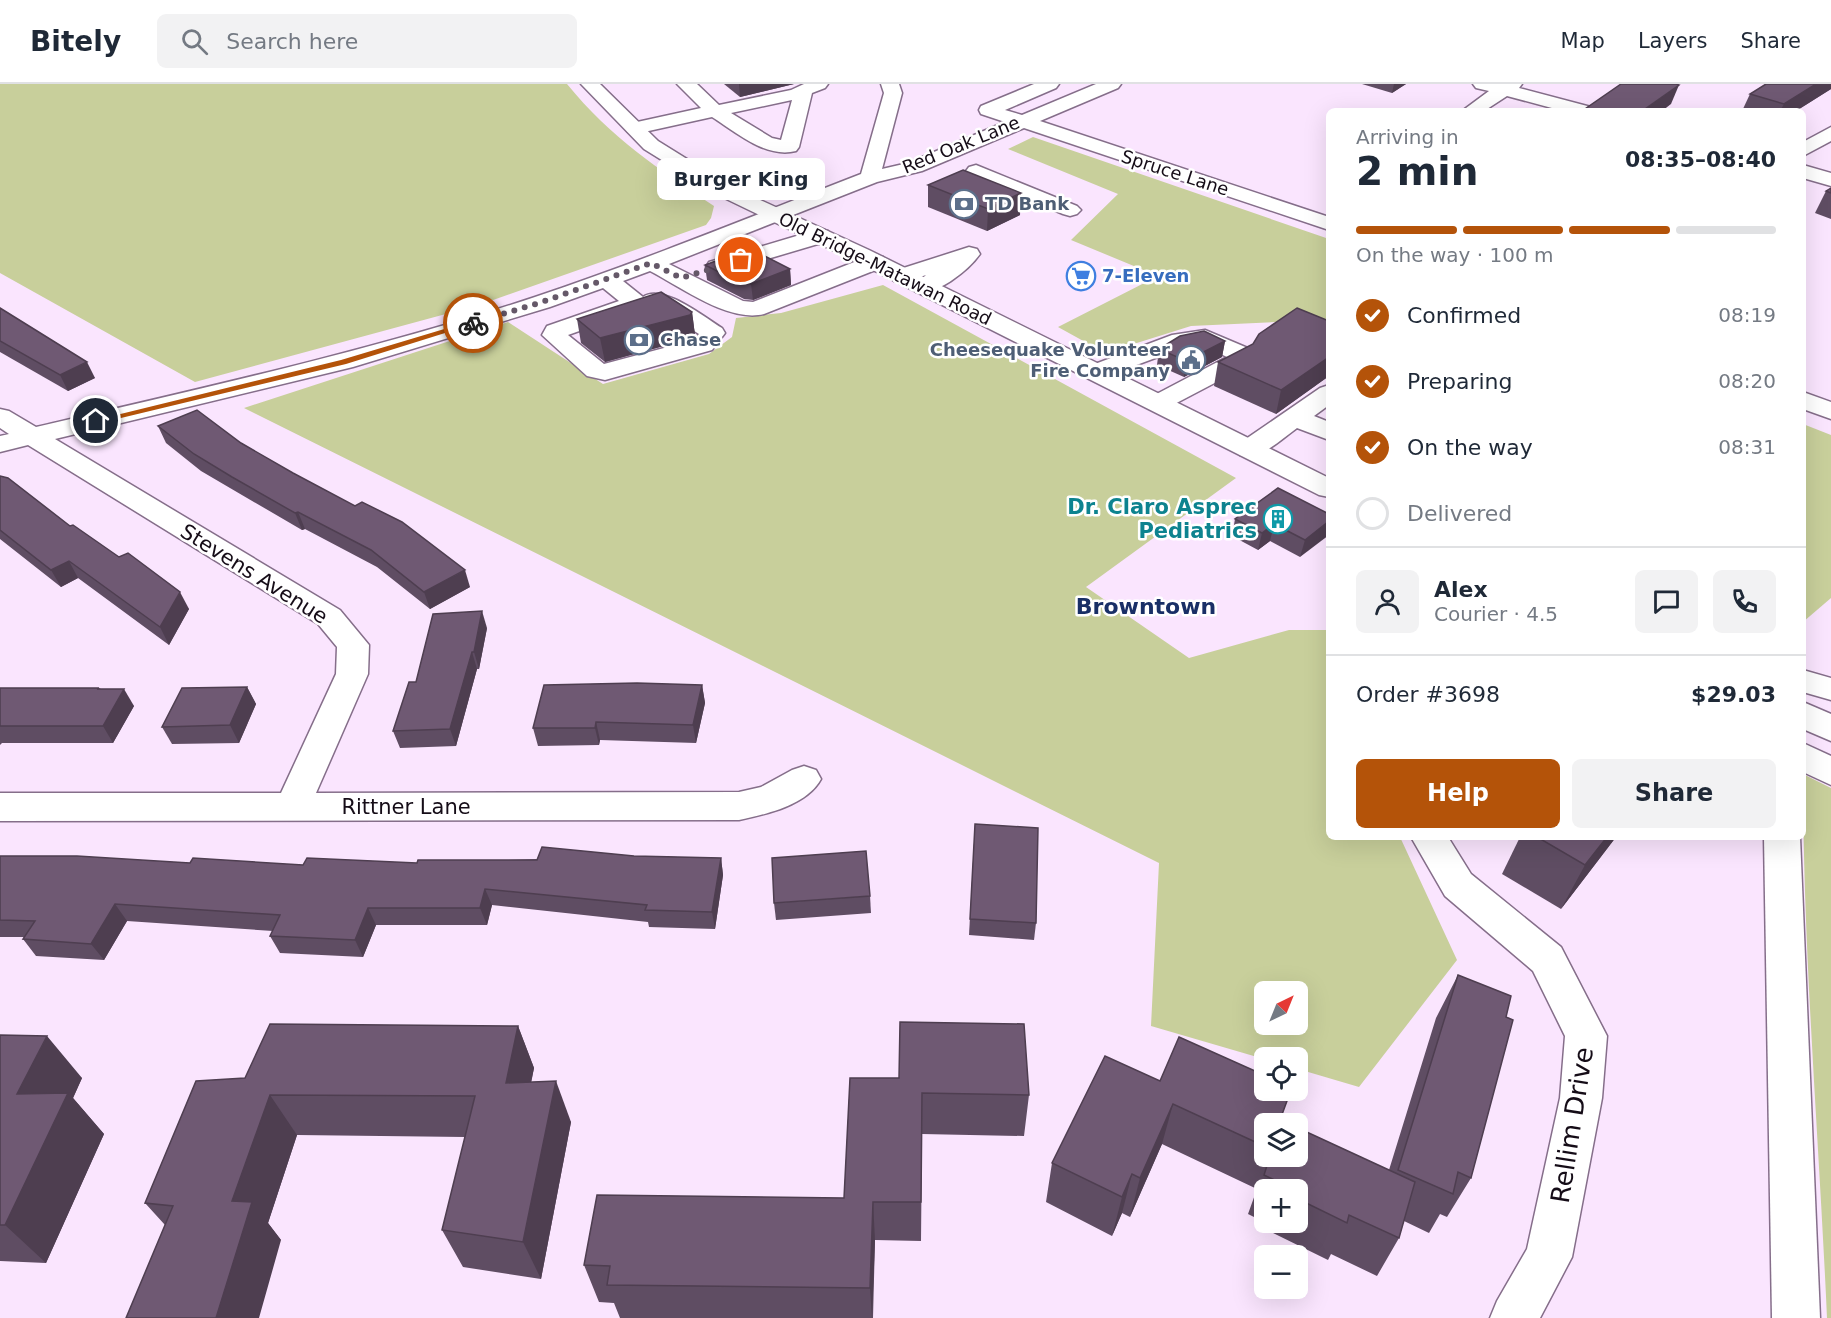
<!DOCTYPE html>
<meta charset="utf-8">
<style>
:root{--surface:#fff;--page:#f2f2f3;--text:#1f2937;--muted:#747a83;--line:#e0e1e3;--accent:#b45309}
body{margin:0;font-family:"DejaVu Sans",sans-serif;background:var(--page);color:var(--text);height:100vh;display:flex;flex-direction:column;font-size:22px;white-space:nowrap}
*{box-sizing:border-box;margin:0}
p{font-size:20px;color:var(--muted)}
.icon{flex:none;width:33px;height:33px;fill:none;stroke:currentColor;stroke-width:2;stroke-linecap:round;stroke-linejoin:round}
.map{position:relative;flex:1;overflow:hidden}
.sheet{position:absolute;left:1326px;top:24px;width:480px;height:732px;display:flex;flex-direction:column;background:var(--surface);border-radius:9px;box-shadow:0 6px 24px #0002}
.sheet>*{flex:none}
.needle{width:39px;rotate:43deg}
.tools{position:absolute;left:1254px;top:897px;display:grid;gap:12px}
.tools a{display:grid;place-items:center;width:54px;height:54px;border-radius:9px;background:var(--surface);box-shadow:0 6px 24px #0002;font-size:30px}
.pin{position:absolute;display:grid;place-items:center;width:51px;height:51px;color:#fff;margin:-26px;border:3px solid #fff;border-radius:50%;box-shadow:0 2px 6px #0007}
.courier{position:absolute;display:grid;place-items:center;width:60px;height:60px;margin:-30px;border:4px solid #b45309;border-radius:50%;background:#fff;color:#222;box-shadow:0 2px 8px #0007}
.bubble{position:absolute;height:42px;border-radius:9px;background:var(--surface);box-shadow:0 6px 24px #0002;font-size:20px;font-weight:700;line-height:42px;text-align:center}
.overview em{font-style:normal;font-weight:700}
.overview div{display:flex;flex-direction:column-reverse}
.overview{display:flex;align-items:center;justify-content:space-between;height:102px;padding:0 30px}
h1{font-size:39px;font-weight:700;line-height:45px}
.bar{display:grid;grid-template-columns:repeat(4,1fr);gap:9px 6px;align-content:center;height:72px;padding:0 30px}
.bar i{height:8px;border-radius:4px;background:var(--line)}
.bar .on{background:var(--accent)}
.bar p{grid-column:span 4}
.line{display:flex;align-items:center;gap:15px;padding:0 30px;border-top:2px solid var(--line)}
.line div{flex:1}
.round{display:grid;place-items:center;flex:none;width:63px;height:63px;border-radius:9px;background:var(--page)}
ol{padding:0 30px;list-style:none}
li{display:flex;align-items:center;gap:18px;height:66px}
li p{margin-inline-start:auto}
li .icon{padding:6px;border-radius:50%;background:var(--accent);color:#fff;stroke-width:4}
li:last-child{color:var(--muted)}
li i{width:33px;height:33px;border:3px solid var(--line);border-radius:50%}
.cta{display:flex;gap:12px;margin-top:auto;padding:12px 30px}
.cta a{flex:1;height:69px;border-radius:9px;background:var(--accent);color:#fff;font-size:24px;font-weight:700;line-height:69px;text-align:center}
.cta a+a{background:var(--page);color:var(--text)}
header{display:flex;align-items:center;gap:36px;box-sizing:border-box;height:84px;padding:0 30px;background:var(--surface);border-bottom:2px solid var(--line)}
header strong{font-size:28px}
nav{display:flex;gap:33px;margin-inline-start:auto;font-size:21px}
.search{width:420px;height:54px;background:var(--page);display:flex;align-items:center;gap:15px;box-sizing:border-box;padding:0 21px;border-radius:9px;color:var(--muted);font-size:22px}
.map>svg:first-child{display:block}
</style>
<header>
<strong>Bitely</strong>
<div class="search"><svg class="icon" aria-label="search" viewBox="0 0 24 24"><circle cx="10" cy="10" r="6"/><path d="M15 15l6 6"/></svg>Search here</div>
<nav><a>Map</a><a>Layers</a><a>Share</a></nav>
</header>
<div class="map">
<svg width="1831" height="1234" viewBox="0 0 1831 1234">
<rect width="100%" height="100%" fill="#fae5fe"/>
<!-- green -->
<g fill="#c8cf9b" fill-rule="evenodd">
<path d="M0,0H567C611,54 657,84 714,122L711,134L706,141L479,221L195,298L0,189Z"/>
<polygon points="1033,53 1329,155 1329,240 1317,236 1191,242 1105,269 1058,243 1158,192 1071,156 1118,110 1008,65"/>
<path d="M883,201L1236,394L1086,503L1189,574L1289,546H1329V753H1400L1457,876L1359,1003L1298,985V974L1264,975L1151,942L1159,779L244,324L508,238L603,300L709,270L732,253L736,234L781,229ZM1264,908H1298V940H1264Z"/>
<polygon points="1803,340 1831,351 1831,514 1803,538"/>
<path d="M1803,690L1831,704V1234H1827C1819,1053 1803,870 1803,690Z"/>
</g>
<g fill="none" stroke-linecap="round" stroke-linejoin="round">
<!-- minor casing -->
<g stroke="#856e8a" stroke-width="3">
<g id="minor">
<path d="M677,0H697L719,21L791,6L804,0H828L825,4L812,9L799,63L796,67C766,75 736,48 712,33L635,50L628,48L625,44L628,40L701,24ZM792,16L781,56L772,54L731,29Z"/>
<path d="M881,0H899L902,9L882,85L908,79L1005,38L981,30L979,26L981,22L1034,0H1059L1056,4L1005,26L1022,31L1096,0H1121L1118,4L1040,37L1329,133V146L1024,44L922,87L877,98L669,180L743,217L753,218L867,173L875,171L883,173L886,178L883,183L764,230C729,239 681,203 650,187L623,197L643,213C662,199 704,233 722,244L725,249L712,266L605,296L587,292L542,251L547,242L619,217L603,204L550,223L353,283L55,355L340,526L369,561L368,590L316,709L739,708L761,703L792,686L804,682L816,686L821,695C807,721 767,730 739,736L0,737V709H281L336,590L337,563L318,540L28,361L0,368V352L9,350L0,344V325L9,327L36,343C203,304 371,267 535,213C645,176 753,132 861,90L884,9ZM646,221L658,224L699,250L694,256L604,280L568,251L644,224Z"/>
<polygon points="1473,0 1522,0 1519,4 1591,23 1593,27 1563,27 1507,12 1484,27 1462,27 1489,7 1476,4"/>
<polygon points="1831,43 1831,57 1803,72 1803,58"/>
<polygon points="976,81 1077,122 1081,126 1077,130 1070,132 1063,130 969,91 966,87 969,83"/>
<polygon points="1803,81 1831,89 1831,102 1803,94"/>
<polygon points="820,145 828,147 831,152 828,157 717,190 709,188 706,183 709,178"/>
<path d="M969,163L977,165L980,170C969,186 935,213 916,208L913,203L926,191L902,199L894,197L891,192L894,187Z"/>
<polygon points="1205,246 1250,265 1253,270 1247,282 1167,324 1158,327 1149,324 1145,319 1149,314 1227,273 1202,261 1185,263 1096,296 1087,293 1083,288 1087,283 1172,251"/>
<path d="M1329,301V321L1314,332L1329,338V356L1297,344C1280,356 1262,376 1240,371L1237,365L1240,359L1320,304Z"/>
<polygon points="1803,308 1831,318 1831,335 1803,325"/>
<polygon points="1411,753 1448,753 1471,790 1561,863 1607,952 1602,1014 1572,1173 1540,1234 1490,1234 1497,1217 1527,1165 1560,1014 1565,952 1533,887 1445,812"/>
</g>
</g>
<!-- major casing -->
<g stroke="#856e8a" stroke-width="3">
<g id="major">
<polygon points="581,0 600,0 658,57 732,103 869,166 1329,394 1329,413 1319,411 853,176 718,111 644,65"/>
<polygon points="1803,618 1831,630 1831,657 1803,645"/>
<polygon points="1803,659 1831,672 1831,701 1803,688"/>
</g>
</g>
<!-- highway casing -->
<g stroke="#856e8a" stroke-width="3">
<g id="highway">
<polygon points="1803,586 1831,594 1831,616 1803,608"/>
<polygon points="1764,753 1800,753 1820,1234 1772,1234"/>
</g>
</g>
<!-- minor -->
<use href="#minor" fill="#fff" fill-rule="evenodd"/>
<!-- major -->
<use href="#major" fill="#fff" fill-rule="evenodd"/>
<!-- highway -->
<use href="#highway" fill="#fff" fill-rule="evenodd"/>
</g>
<!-- wall -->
<g fill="#5f4d63">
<polygon points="724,0 794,0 740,13"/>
<polygon points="1362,0 1406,0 1392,9"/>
<polygon points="1831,0 1831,5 1796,27 1742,27 1750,10"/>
<polygon points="928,101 1020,131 987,147 928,123"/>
<polygon points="1831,104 1831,135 1815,129 1826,107"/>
<polygon points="705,181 790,185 791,201 753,216 744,215 707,196"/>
<polygon points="0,224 95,294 68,307 0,268"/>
<polygon points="692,228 695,251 693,254 605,278 581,259 577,235"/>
<polygon points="1329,237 1329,292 1276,330 1214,302 1218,278"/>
<polygon points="1225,257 1222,273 1184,293 1157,281 1159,265"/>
<polygon points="158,342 241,359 470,503 430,525 377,483 305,445 302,446 201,387 166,359"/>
<polygon points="0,392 70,442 119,473 189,525 169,561 78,494 61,503 0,455"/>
<polygon points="1329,430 1300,473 1270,457 1258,466 1232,452 1235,435"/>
<polygon points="487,544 479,585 477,585 456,662 400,664 393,647 416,598"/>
<polygon points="702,601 705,619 696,659 600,656 599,661 538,662 533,644"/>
<polygon points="247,603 256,620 239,659 172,660 162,643"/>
<polygon points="0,604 99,604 134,622 113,659 2,659 0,661"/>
<polygon points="975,740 1036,839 1034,856 969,851"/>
<polygon points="1520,753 1616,753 1561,825 1502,790"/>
<polygon points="0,772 190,779 303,781 417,779 634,772 721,774 723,791 715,845 649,843 648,838 492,821 487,841 376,841 363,873 280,869 270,852 273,847 127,837 104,876 36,872 23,855 24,853 0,853"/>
<polygon points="870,812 871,829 776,836 774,819"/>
<polygon points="1458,891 1506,933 1471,1094 1447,1133 1440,1130 1429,1149 1404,1137 1399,1154 1377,1192 1331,1170 1328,1176 1271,1148 1270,1141 1266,1138 1298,1138 1298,1106 1264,1106 1264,1138 1248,1130 1257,1105 1162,1060 1130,1133 1122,1129 1112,1152 1046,1118 1052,1079 1160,997 1264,1040 1264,1072 1298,1072 1389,1086 1436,934"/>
<polygon points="518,942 534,984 531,998 571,1038 541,1195 463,1183 442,1146 465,1053 297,1051 268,1139 281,1156 165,1141 145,1119 245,994"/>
<polygon points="0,951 82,994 73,1014 104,1050 46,1179 0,1177"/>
<polygon points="850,994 1029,1011 1024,1052 922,1050 921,1157 875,1156 873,1234 620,1234 614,1219 599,1218 584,1181 844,1114"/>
</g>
<!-- shaded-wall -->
<g fill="#4e3e50">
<polygon points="739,0 794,0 740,13"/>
<polygon points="1394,0 1406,0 1392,9"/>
<polygon points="1816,0 1831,0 1831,5 1796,27 1780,27 1784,20"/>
<polygon points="1679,1 1671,20 1662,27 1642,27"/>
<polygon points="1021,109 1020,131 987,147 988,125"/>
<polygon points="790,185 791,201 753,216 751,200"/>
<polygon points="692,228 695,251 693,254 605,278 600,254"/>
<polygon points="1225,257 1222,273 1184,293 1186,277"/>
<polygon points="1329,273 1329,292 1276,330 1281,306"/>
<polygon points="87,278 95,294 68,307 60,291"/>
<polygon points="298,428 305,445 302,446 295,429"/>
<polygon points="1329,437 1329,451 1300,473 1305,456"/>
<polygon points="1274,440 1270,457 1258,466 1262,449"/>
<polygon points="69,477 78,494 61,503 51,486"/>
<polygon points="465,486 470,503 430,525 424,508"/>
<polygon points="180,508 189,525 169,561 160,543"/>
<polygon points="482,527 487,544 479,585 474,568"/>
<polygon points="472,568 477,585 456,662 450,645"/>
<polygon points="702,601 705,619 696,659 693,641"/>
<polygon points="247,603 256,620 239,659 230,641"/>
<polygon points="124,605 134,622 113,659 103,642"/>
<polygon points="596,638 600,656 599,661 595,644"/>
<polygon points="1607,753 1616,753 1561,825 1585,781"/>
<polygon points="721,774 723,791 715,845 712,828"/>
<polygon points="485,805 492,821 487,841 480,824"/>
<polygon points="115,820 127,837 104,876 91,860"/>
<polygon points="368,824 376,841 363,873 355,856"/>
<polygon points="518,942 534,984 523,1040 506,999"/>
<polygon points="47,952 82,994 73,1014 104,1050 46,1179 5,1141 17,1010"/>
<polygon points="556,997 571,1038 541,1195 523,1158"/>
<polygon points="270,1011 297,1051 268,1139 281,1156 259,1234 216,1234 232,1117"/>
<polygon points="1173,1020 1162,1060 1130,1133 1140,1094"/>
<polygon points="1132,1090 1122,1129 1112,1152 1122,1113"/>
<polygon points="873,1118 875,1156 872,1234 870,1204"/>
</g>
<!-- building -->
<g fill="#6f5973" stroke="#4e3e50" stroke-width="1.5">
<polygon points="1621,0 1676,0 1679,1 1642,27 1582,27"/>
<polygon points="1766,0 1816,0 1784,20 1750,10"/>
<polygon points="963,86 1021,109 988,125 928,101"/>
<polygon points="1831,104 1831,109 1826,107"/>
<polygon points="753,166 790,185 751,200 742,199 705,181 713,178"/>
<polygon points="661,208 692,228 690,231 600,254 577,235"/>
<polygon points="0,224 87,278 60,291 0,257"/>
<polygon points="1297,224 1329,237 1329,273 1281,306 1218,278 1253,260 1259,250"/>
<polygon points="1204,247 1225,257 1186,277 1159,265 1180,252"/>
<polygon points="197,326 241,359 293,389 355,422 362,418 402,438 465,486 424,508 371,466 298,428 295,429 232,393 194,370 158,342"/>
<polygon points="0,392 8,394 70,442 73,441 119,473 128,469 180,508 160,543 69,477 51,486 0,446"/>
<polygon points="1278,404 1329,430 1329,437 1305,456 1274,440 1262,449 1235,435"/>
<polygon points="482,527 474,568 472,568 450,645 393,647 409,598 416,598 433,530"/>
<polygon points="637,599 702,601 693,641 596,638 595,644 533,644 544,601"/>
<polygon points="247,603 230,641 162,643 182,604"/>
<polygon points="0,604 99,604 97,605 124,605 103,642 0,642"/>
<polygon points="975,740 1038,744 1036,839 970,835"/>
<polygon points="1537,753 1607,753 1585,781"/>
<polygon points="542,763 634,772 721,774 712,828 645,826 647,821 485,805 480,824 368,824 355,856 270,852 280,831 115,820 91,860 23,855 35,837 0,836 0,772 77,772 190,779 193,774 303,781 307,774 417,779 418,776 537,776"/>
<polygon points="866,767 870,812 774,819 772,774"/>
<polygon points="1458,891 1511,912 1506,933 1513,936 1471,1094 1458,1088 1453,1110 1398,1086"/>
<polygon points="900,938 1024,940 1029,1011 922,1009 921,1118 873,1118 870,1204 607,1201 610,1182 584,1181 597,1111 844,1114 850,994 899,994"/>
<polygon points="270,940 518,942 506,999 556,997 523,1158 442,1146 475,1012 270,1011 232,1117 252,1118 216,1234 126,1234 173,1122 145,1119 196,997 245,994"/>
<polygon points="0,951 47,952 17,1010 68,1009 5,1141 0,1141"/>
<polygon points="1179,953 1264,991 1264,1006 1291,1006 1280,1036 1287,1040 1264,1040 1264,1062 1173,1020 1140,1094 1132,1090 1122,1113 1052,1079 1105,972 1160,997"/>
<polygon points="1298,1044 1415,1098 1399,1154 1349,1131 1347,1139 1298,1115 1298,1106 1287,1106 1287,1102 1264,1091 1270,1072 1298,1072"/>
</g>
<!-- route -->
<polygon fill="#b45309" points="471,237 477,239 346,280 96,340 92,337 341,276"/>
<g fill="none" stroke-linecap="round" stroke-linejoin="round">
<!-- done -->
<polyline stroke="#655868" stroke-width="6" stroke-dasharray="0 10.8" points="473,239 542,218 651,179 681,194 741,176"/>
</g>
<!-- icons -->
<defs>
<g id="bank-ring" transform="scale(1.5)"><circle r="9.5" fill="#fff" stroke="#5c6f8a" stroke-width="1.5"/><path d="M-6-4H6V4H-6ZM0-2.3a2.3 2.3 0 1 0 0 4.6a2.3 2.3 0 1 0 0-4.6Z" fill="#5c6f8a"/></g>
<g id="supermarket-ring" transform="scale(1.5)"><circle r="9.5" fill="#fff" stroke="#3f7fe0" stroke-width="1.5"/><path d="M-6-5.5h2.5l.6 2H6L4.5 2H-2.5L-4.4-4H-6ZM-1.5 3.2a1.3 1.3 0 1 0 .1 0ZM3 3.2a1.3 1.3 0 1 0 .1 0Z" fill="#3f7fe0"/></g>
<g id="civic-ring" transform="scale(1.5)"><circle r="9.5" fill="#fff" stroke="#5c6f8a" stroke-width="1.5"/><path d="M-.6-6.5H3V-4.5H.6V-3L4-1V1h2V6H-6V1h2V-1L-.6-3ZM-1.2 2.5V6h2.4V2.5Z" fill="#5c6f8a"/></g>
<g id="building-ring" transform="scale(1.5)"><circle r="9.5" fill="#fff" stroke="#0f9aa8" stroke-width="1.5"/><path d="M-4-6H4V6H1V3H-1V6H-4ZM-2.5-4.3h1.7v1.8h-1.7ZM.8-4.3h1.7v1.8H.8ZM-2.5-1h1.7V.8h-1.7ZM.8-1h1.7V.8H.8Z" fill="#0f9aa8"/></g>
</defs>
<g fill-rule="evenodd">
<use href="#bank-ring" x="964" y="120"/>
<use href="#supermarket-ring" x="1081" y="192"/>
<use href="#bank-ring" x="639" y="256"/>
<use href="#civic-ring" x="1191" y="276"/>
<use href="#building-ring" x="1278" y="435"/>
</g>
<g text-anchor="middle" stroke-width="5" stroke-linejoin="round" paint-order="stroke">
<!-- far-street labels -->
<g font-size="18" fill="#150c17" stroke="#fff">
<text transform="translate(961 61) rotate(-22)" y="6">Red Oak Lane</text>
<text transform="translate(1175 89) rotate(18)" y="6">Spruce Lane</text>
<text transform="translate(885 185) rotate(26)" y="6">Old Bridge-Matawan Road</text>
</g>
<!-- far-service labels -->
<g font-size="18" font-weight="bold" fill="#4e5e75" stroke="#fff" text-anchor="start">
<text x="985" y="126">TD Bank</text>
<text x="660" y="262">Chase</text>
<text x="1170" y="272" text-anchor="end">Cheesequake Volunteer<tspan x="1170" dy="21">Fire Company</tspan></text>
</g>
<!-- far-shop labels -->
<g font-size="18" font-weight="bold" fill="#366cbe" stroke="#fff" text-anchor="start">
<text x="1102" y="198">7-Eleven</text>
</g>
<!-- culture labels -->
<g font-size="21" font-weight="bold" fill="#0d838f" stroke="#fff" text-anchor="end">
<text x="1257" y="430">Dr. Claro Asprec<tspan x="1257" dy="24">Pediatrics</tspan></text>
</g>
<!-- street labels -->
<g font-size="21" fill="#150c17" stroke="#fff">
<text transform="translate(254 490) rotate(32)" y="7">Stevens Avenue</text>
<text x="406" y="730">Rittner Lane</text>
</g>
<!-- neighbourhood labels -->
<g font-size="22" font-weight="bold" fill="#192f66" stroke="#fff">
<text x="1146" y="530">Browntown</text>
</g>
<!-- near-street labels -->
<g font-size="26" fill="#150c17" stroke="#fff">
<text transform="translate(1572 1041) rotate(-81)" y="9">Rellim Drive</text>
</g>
</g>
</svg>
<div class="tools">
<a><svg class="needle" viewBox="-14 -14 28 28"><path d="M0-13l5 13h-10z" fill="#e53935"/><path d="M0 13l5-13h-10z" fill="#747a83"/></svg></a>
<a><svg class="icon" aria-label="locate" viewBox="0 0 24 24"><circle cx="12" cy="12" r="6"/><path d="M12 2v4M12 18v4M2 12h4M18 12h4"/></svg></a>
<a><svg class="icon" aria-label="layers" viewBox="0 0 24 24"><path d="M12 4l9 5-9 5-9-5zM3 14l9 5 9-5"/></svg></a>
<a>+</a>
<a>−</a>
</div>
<div class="pin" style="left:741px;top:176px;background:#ea580c"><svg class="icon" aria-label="bag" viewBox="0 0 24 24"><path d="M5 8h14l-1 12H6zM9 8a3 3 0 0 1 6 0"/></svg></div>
<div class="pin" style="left:96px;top:337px;background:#1f2937"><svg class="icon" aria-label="home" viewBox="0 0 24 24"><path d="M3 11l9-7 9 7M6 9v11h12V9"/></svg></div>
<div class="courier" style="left:473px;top:239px"><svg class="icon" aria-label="bike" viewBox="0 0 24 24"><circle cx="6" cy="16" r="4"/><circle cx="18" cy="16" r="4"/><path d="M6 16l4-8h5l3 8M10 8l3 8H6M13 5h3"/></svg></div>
<div class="bubble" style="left:657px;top:74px;width:168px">Burger King</div>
<section class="sheet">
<div class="overview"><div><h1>2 min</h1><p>Arriving in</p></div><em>08:35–08:40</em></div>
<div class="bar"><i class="on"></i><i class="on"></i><i class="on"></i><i></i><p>On the way · 100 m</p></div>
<ol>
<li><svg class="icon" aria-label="check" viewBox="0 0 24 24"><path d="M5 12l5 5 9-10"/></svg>Confirmed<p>08:19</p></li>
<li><svg class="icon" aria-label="check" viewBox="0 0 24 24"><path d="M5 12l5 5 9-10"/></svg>Preparing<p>08:20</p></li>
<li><svg class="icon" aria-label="check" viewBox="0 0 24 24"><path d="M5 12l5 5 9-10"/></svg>On the way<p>08:31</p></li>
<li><i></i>Delivered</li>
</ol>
<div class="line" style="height:108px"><a class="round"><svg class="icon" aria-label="person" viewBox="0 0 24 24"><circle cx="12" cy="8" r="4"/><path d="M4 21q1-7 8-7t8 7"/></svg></a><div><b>Alex</b><p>Courier · 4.5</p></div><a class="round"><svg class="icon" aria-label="chat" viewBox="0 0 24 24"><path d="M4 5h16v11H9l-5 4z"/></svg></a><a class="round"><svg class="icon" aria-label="phone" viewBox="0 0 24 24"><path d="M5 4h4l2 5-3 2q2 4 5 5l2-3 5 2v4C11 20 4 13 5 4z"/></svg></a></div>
<div class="line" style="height:78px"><div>Order #3698</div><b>$29.03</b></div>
<div class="cta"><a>Help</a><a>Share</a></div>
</section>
</div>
